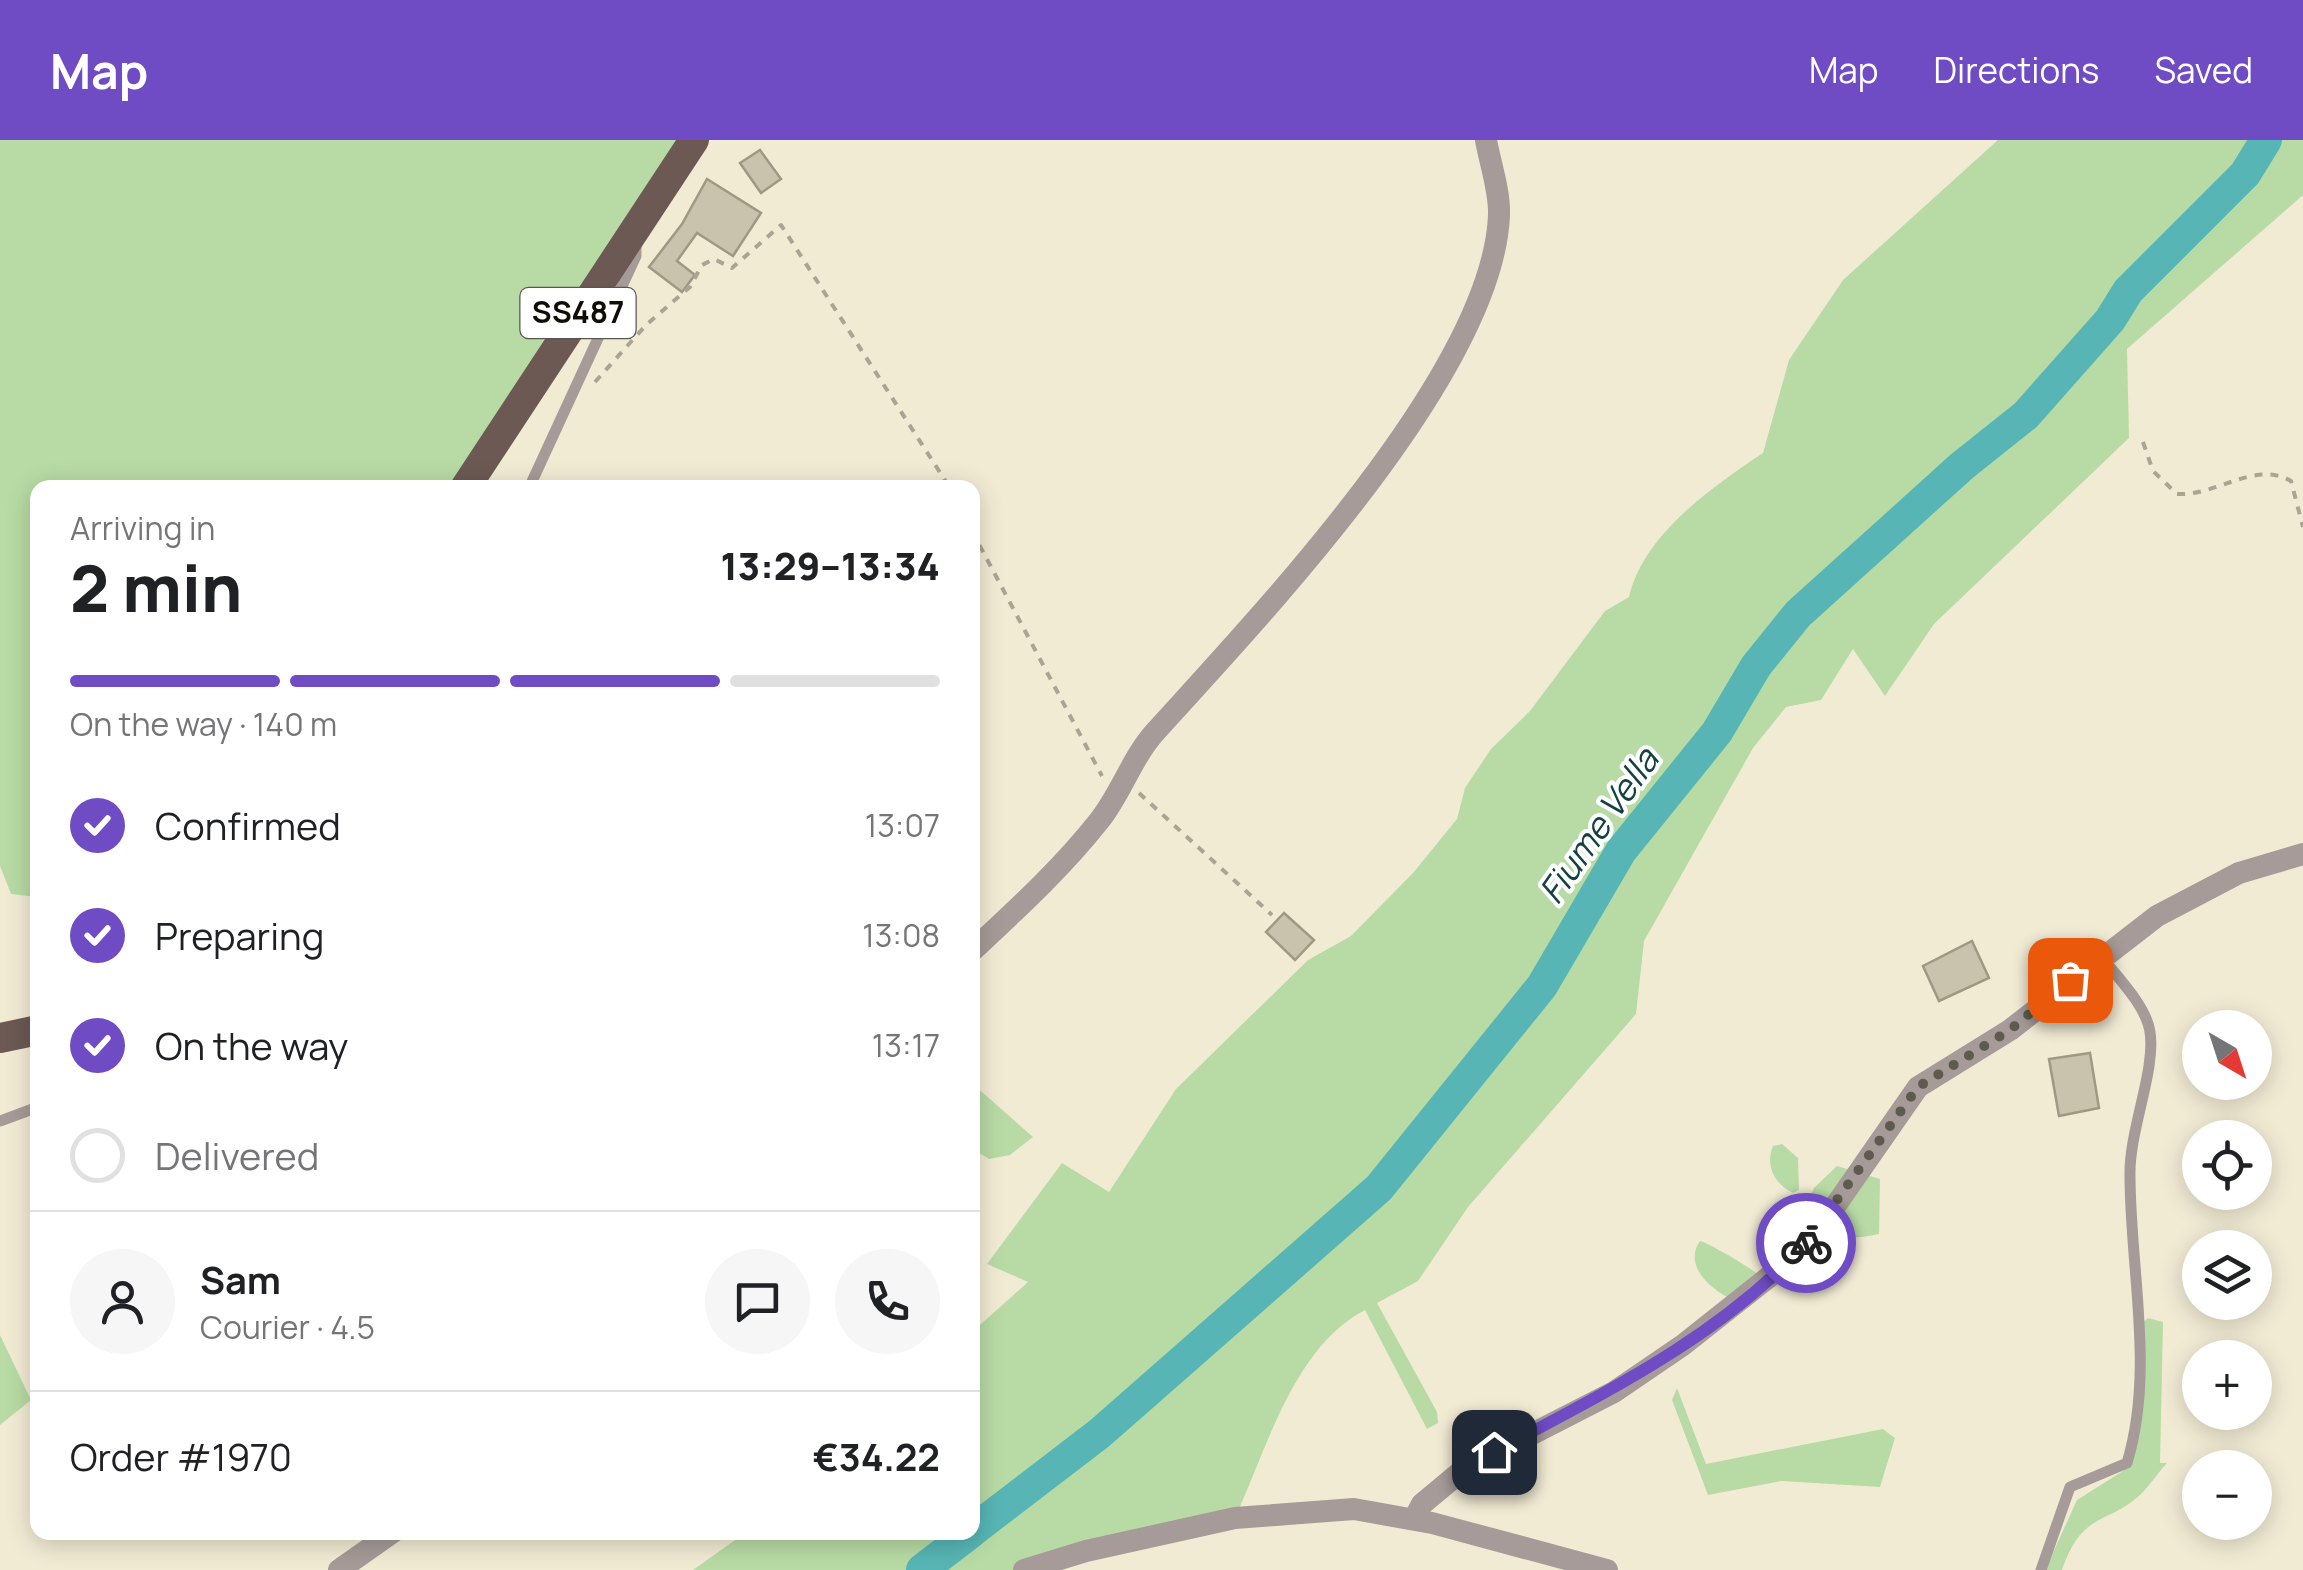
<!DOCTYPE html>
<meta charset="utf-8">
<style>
:root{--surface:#fff;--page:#f6f6f6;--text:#202124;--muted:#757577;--line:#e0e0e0;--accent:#6f4bc4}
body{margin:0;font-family:Manrope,sans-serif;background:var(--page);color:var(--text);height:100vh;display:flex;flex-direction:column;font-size:38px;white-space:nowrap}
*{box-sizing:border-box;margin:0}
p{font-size:32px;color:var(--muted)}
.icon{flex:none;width:55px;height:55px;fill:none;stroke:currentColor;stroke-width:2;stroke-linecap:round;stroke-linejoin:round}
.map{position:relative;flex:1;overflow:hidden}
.drawer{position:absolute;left:30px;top:340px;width:950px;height:1060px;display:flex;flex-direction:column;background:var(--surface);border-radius:20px;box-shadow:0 5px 25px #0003}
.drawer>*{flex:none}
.needle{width:65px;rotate:141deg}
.controls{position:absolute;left:2182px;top:870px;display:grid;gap:20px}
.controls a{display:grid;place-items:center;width:90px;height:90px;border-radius:50%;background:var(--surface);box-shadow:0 5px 25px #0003;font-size:50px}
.pin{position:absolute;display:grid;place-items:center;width:85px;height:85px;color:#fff;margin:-42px;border-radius:20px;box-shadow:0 5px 15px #0006}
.courier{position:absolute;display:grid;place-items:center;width:100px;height:100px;margin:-50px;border:8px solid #6f4bc4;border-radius:50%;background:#fff;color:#222;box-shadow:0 2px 12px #0007}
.summary em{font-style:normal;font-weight:800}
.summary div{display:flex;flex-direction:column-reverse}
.summary{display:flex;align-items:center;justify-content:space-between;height:170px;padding:0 40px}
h1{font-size:65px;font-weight:800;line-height:75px}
.bar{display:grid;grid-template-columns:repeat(4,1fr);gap:15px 10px;align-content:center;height:120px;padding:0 40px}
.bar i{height:12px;border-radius:8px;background:var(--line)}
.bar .current{background:var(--accent)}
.bar p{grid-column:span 4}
.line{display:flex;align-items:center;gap:25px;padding:0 40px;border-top:2px solid var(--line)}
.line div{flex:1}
.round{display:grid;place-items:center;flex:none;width:105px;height:105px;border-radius:52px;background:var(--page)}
ol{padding:0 40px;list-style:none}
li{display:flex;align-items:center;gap:30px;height:110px}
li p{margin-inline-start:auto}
li .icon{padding:10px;border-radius:50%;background:var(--accent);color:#fff;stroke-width:4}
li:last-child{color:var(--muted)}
li i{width:55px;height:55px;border:5px solid var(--line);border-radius:50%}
header{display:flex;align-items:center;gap:60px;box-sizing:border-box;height:140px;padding:0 50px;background:var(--accent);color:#fff}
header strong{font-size:48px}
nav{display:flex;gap:55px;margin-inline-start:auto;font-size:35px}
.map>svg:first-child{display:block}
</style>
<header>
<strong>Map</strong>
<nav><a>Map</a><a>Directions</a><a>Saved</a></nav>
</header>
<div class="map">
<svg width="2303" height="1430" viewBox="0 0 2303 1430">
<rect width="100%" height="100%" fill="#f2ebd4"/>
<!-- green -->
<g fill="#b8dba5">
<polygon points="0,0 694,0 465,347 38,348 37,757 11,754 0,726"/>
<path d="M1998,0H2303V55L2127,209L2129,298L1934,484L1885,556L1853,509L1821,560L1786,567L1753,608L1644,801L1636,874L1468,1067L1418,1141L1377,1163L1437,1272L1438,1283L1427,1289L1365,1170C1294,1207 1267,1308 1235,1378L1024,1430H693L745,1393L972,1392L973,1191L1028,1142L987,1124L1062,1023L1109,1052L1176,949L1308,820L1351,796L1413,733L1457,679L1465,648L1491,609L1530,571L1605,471L1629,457C1643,395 1712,347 1763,313L1789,220L1843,140Z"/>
<polygon points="973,944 1033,997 1010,1015 989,1019 973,1009"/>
<path d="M1782,1004L1798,1018L1799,1050L1793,1053C1774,1044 1765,1025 1773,1006Z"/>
<path d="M1837,1026L1880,1039L1879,1094C1848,1101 1818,1100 1806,1066L1814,1048Z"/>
<path d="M1700,1101C1707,1102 1757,1131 1762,1138L1734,1160C1713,1152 1682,1126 1700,1101Z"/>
<path d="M2148,1178L2163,1182L2160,1323H2167C2158,1333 2150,1345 2141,1354C2105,1387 2083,1370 2062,1430H2045L2077,1360L2123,1331L2135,1315L2142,1183Z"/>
<polygon points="0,1195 31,1260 0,1285"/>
<polygon points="1677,1248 1706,1324 1883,1289 1895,1298 1880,1347 1781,1341 1708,1355 1672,1260"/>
</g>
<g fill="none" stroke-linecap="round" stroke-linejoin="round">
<!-- river -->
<g stroke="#57b6b5" stroke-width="32">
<polyline points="972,1391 1100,1293 1379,1048 1542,846 1621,711 1717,592 1756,526 1798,474 1962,326 2026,275 2110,180 2128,151 2245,34 2266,0"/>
<polyline points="922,1430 971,1392"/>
</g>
</g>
<!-- building -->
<g fill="#c9c2ac" stroke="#9f9984" stroke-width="2.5">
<polygon points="760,10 781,39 761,53 740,23"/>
<polygon points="707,39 761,73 733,116 697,93 677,121 695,135 682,152 649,127 682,84"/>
<polygon points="1284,773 1314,800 1295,820 1266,792"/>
<polygon points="1972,801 1989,838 1939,861 1923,826"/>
<polygon points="2090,913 2099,968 2059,976 2049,919"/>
</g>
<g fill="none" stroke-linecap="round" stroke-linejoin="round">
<!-- path -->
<g stroke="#aaa493" stroke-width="4" stroke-dasharray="8 8" stroke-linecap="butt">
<polyline points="595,242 646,185 690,147 702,125 714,119 732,128 781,85 950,348"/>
<path d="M2143,302L2153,331L2177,354C2218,356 2254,320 2291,341L2303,387"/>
<polyline points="972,391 1102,636"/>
<polyline points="1139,653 1272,775"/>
</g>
<!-- lane -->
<g stroke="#a69b98" stroke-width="11">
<polyline points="529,348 636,116 636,104"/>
<polyline points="0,981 38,967"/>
<path d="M2041,1430L2070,1347L2127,1323C2155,1230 2130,1130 2130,1035C2129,991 2156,930 2150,892C2146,865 2117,837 2101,816"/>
</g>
<!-- street -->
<g stroke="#a69b98" stroke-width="22">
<path d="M972,811C1016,770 1061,729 1099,681C1121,654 1132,617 1156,591C1260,476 1493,232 1499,75C1500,51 1490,23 1486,0"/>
<polyline points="1414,1379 1422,1364 1464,1329 1614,1252 1683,1205 1789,1121 1822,1085 1918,947 2010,890 2157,776 2239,733 2303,714"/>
<polyline points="339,1430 393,1392"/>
<polyline points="1024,1430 1086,1411 1235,1378 1354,1369 1432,1383 1607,1430"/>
</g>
<!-- primary -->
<g stroke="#6c5954" stroke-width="30">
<polyline points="465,348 694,0"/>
<polyline points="0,898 38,890"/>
</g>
</g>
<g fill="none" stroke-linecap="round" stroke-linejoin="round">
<!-- done -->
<polyline stroke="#5e5b4e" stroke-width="10" stroke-dasharray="0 18" points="1806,1103 1918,947 2010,890 2070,840"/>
<!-- route -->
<path stroke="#6f4bc4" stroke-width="12" d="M1494,1312C1604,1253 1720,1197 1806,1103"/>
</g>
<g text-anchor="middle" stroke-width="8" stroke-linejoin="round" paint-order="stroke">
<!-- shield labels -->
<rect fill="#fff" stroke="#575651" stroke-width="2.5" x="520.5" y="148" width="115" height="50" rx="8"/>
<g font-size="30" font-weight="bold" fill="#0f0d06">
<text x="578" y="183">SS487</text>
</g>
<!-- water labels -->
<g font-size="35" font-style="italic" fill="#154141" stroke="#fff">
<text transform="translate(1599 686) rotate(-55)" y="12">Fiume Vella</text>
</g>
</g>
</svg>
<div class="controls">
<a><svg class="needle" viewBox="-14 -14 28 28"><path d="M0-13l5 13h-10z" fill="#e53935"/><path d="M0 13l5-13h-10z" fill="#757577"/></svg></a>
<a><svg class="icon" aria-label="locate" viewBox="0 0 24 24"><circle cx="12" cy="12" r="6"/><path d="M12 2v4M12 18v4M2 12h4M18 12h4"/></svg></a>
<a><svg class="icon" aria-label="layers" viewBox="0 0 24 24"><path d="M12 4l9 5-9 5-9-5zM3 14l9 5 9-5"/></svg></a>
<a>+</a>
<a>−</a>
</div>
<div class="pin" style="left:2070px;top:840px;background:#ea580c"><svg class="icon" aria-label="bag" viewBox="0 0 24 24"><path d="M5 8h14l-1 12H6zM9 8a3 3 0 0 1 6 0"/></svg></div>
<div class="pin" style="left:1494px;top:1312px;background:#1f2937"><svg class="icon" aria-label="home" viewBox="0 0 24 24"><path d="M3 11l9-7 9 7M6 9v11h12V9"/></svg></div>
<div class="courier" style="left:1806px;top:1103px"><svg class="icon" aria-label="bike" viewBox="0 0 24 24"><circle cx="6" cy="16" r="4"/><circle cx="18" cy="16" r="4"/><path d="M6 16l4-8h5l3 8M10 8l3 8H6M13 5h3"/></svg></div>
<section class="drawer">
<div class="summary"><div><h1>2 min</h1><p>Arriving in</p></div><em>13:29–13:34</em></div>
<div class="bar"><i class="current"></i><i class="current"></i><i class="current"></i><i></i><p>On the way · 140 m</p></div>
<ol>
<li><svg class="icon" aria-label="check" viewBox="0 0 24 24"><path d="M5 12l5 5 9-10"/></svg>Confirmed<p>13:07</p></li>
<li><svg class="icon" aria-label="check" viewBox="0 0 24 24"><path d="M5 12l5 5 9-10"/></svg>Preparing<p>13:08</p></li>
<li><svg class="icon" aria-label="check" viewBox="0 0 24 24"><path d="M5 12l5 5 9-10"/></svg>On the way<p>13:17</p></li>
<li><i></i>Delivered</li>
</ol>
<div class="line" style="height:180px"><a class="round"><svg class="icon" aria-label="person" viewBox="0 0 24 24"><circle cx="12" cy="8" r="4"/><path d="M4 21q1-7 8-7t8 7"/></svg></a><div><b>Sam</b><p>Courier · 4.5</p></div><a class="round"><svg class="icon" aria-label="chat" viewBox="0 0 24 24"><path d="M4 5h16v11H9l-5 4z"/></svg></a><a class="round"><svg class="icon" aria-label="phone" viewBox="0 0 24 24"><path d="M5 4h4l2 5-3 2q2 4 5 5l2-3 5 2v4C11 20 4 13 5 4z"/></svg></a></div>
<div class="line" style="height:130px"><div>Order #1970</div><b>€34.22</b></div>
</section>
</div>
